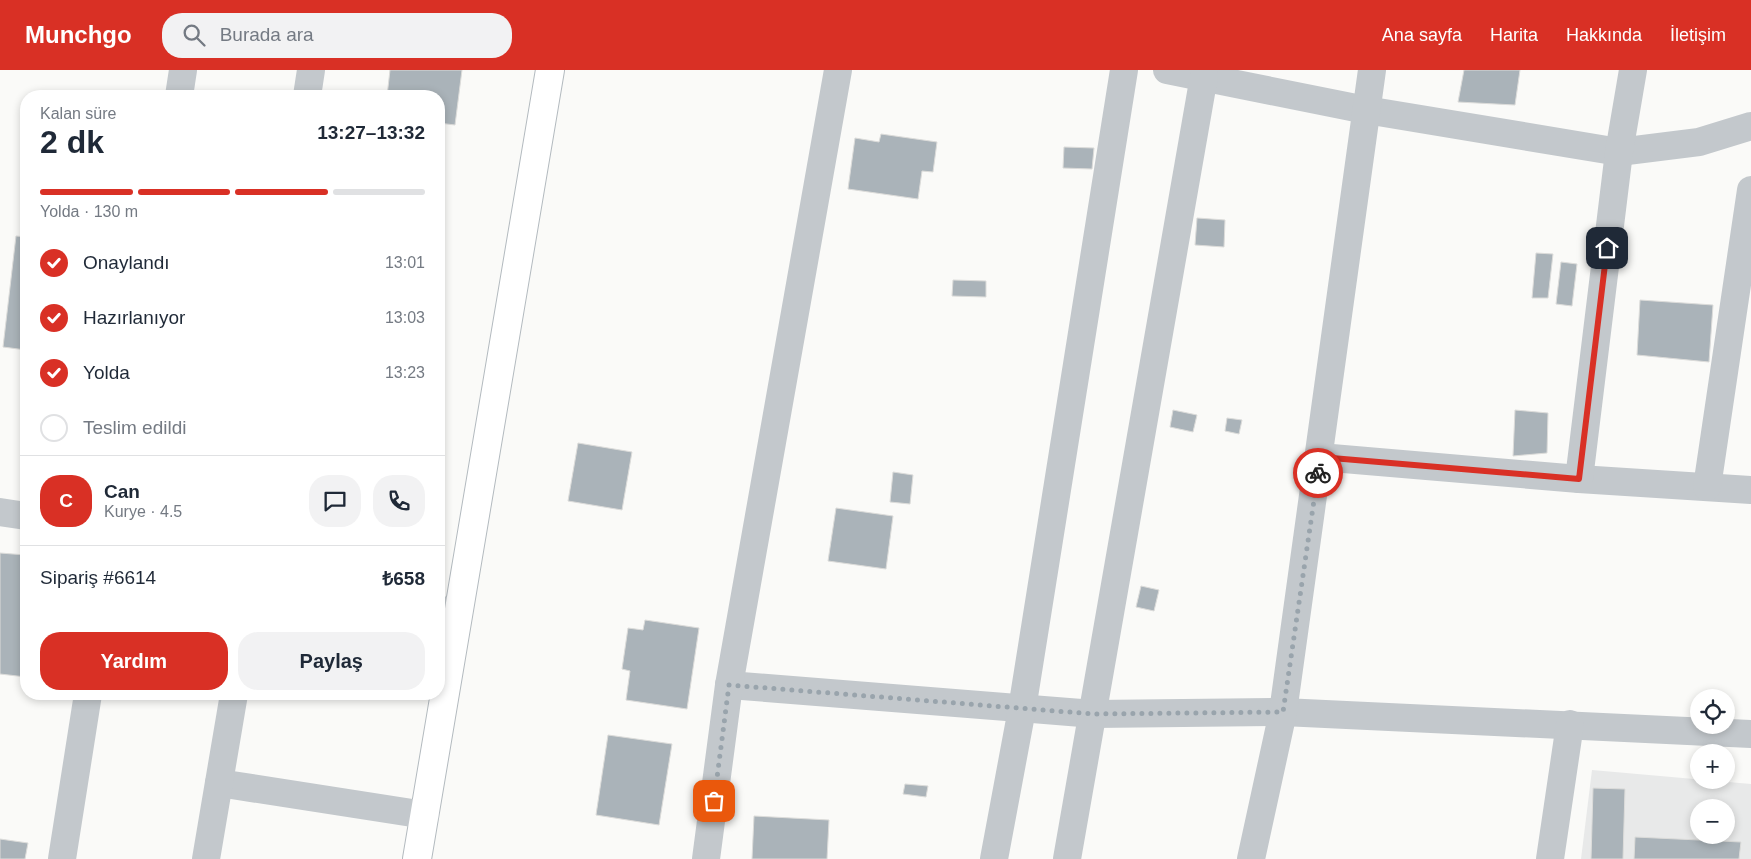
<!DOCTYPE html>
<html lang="tr">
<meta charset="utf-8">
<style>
:root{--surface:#fff;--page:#f2f2f3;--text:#1f2937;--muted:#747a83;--line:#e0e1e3;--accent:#d93025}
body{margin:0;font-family:Arial,sans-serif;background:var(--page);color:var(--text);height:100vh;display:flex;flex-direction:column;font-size:19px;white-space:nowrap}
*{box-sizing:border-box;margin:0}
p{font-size:16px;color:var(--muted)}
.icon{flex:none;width:28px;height:28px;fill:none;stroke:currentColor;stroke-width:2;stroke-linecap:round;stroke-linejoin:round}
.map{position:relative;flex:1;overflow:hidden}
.details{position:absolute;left:20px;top:20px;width:425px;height:610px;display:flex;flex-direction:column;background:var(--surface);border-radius:20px;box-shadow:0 2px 8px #0003}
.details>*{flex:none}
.controls{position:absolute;left:1690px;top:619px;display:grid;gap:10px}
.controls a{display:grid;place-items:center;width:45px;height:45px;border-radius:50%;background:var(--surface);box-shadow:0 2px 8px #0003;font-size:25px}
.pin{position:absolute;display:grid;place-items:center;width:42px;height:42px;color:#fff;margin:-21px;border-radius:10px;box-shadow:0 2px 8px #0006}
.courier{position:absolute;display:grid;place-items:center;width:50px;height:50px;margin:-25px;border:4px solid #d93025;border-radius:50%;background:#fff;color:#222;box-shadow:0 1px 6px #0007}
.head em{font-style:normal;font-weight:600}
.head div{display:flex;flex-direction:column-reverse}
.head{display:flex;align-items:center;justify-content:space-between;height:85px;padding:0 20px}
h1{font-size:32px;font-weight:600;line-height:38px}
.bar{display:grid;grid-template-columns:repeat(4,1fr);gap:8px 5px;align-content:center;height:60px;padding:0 20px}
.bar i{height:6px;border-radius:4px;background:var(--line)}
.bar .current{background:var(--accent)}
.bar p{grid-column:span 4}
.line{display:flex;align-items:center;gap:12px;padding:0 20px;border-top:1px solid var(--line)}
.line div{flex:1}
.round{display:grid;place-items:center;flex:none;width:52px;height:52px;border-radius:20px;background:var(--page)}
ol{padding:0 20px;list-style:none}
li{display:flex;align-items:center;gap:15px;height:55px}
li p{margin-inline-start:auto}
li .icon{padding:5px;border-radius:50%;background:var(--accent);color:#fff;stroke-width:4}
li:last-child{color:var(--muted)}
li i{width:28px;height:28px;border:2px solid var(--line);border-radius:50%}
.button{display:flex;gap:10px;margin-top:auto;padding:10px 20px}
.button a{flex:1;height:58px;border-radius:20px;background:var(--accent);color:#fff;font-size:20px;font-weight:600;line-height:58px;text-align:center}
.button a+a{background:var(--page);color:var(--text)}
header{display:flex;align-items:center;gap:30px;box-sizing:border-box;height:70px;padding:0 25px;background:var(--accent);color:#fff}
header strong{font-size:24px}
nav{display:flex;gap:28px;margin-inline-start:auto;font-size:18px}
.search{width:350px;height:45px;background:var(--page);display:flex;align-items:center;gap:12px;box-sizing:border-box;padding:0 18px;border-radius:20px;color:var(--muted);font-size:19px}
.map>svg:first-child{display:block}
</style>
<header>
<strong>Munchgo</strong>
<div class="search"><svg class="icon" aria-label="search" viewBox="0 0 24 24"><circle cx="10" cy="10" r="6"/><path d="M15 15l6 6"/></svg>Burada ara</div>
<nav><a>Ana sayfa</a><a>Harita</a><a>Hakkında</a><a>İletişim</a></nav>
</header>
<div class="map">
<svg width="1751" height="789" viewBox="0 0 1751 789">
<rect width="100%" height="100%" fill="#fafaf8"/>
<!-- built -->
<path fill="#e8e9e9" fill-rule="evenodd" d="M1592,700L1751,714V789H1581ZM1699,738H1726V765H1699Z"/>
<!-- building -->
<g fill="#aab3b9" stroke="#dcdcda">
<polygon points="390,0 462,0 455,55 439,53 439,26 387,26"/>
<polygon points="1464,0 1520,0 1515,35 1458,32"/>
<polygon points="881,64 937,72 933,102 922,101 918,129 848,119 855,68 879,72"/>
<polygon points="1064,77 1094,78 1092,99 1063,98"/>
<polygon points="1197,148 1225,150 1224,177 1195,175"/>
<polygon points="16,166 26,167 26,280 3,277"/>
<polygon points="1536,183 1553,184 1548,228 1532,228"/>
<polygon points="1561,192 1577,194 1572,236 1556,234"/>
<polygon points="953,210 986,211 986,227 952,226"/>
<polygon points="1640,230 1713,235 1709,292 1637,285"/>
<polygon points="1173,340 1197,345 1193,362 1170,357"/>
<polygon points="1515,340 1548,343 1547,383 1513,386"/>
<polygon points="1227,348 1242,350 1239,364 1225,361"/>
<polygon points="578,373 632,382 622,440 568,431"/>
<polygon points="893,402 913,405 910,434 890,432"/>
<polygon points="836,438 893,446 886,499 828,491"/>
<polygon points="0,483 26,485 26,607 0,604"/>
<polygon points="1141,516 1159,520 1154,541 1136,537"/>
<polygon points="645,550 699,558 687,639 626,630 630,601 622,599 628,558 643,560"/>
<polygon points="608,665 672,674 659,755 596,745"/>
<polygon points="905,714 928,716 926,727 903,724"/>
<polygon points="1593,718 1625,719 1623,789 1591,789"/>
<polygon points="754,746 829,750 827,789 752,789"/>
<polygon points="1635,767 1741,772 1739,789 1634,789"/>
<polygon points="0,769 28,773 25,789 0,789"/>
</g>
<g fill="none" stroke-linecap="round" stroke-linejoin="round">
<!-- secondary casing -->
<g stroke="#b3babf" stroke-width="30">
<polyline id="secondary" points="417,789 550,0"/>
</g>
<!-- street -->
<g stroke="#c3c8cc" stroke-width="28">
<polyline points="1167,0 1366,40 1619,82 1699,72 1751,56"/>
<polyline points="179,26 183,0"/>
<polyline points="307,26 311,0"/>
<polyline points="1320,387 1579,409 1751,420"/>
<polyline points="1579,409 1619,82 1633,0"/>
<polyline points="1707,417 1751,120"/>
<polyline points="0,442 26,446"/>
<polyline points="439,540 458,542"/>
<polyline points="729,615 1094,644 1283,642 1751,664"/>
<polyline points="219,713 425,745"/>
<polyline points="62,789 88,624"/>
<polyline points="206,789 234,624"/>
<polyline points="706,789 729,615 838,0"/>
<polyline points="994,789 1022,639 1124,0"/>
<polyline points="1067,789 1204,6"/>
<polyline points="1251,789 1283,642 1372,0"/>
<polyline points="1550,789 1570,654"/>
</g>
<!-- secondary -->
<use href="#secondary" stroke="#fff" stroke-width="28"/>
</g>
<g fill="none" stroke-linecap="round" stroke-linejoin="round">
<!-- done -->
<polyline stroke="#99a4ac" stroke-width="5" stroke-dasharray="0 9" points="714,731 729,615 1094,644 1283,642 1318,403"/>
<!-- route -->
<polyline stroke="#d93025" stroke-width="6" points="1318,403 1320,387 1579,409 1607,178"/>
</g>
</svg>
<div class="controls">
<a><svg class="icon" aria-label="locate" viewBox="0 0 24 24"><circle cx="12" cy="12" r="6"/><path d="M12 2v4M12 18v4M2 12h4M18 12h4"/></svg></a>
<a>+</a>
<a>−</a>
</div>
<div class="pin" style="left:714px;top:731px;background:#ea580c"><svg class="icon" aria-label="bag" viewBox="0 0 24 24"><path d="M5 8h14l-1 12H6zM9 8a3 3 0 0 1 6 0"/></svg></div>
<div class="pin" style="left:1607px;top:178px;background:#1f2937"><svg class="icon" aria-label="home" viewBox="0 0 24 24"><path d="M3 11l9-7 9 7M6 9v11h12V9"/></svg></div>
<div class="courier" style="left:1318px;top:403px"><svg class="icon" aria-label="bike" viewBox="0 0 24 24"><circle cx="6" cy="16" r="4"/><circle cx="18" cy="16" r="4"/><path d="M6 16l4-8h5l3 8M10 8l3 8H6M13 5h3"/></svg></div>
<section class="details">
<div class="head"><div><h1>2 dk</h1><p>Kalan süre</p></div><em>13:27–13:32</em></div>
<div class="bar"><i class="current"></i><i class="current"></i><i class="current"></i><i></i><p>Yolda · 130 m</p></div>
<ol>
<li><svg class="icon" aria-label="check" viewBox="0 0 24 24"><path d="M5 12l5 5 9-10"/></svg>Onaylandı<p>13:01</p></li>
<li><svg class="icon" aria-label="check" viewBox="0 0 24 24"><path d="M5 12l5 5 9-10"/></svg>Hazırlanıyor<p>13:03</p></li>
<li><svg class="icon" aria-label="check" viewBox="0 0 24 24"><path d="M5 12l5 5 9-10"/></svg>Yolda<p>13:23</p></li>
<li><i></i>Teslim edildi</li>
</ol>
<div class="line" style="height:90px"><b class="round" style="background:var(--accent);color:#fff">C</b><div><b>Can</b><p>Kurye · 4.5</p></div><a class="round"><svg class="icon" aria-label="chat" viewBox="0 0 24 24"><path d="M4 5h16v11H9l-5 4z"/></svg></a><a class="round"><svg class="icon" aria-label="phone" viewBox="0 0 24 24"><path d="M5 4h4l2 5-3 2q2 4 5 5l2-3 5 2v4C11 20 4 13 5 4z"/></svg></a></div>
<div class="line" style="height:65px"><div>Sipariş #6614</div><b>₺658</b></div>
<div class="button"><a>Yardım</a><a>Paylaş</a></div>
</section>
</div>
